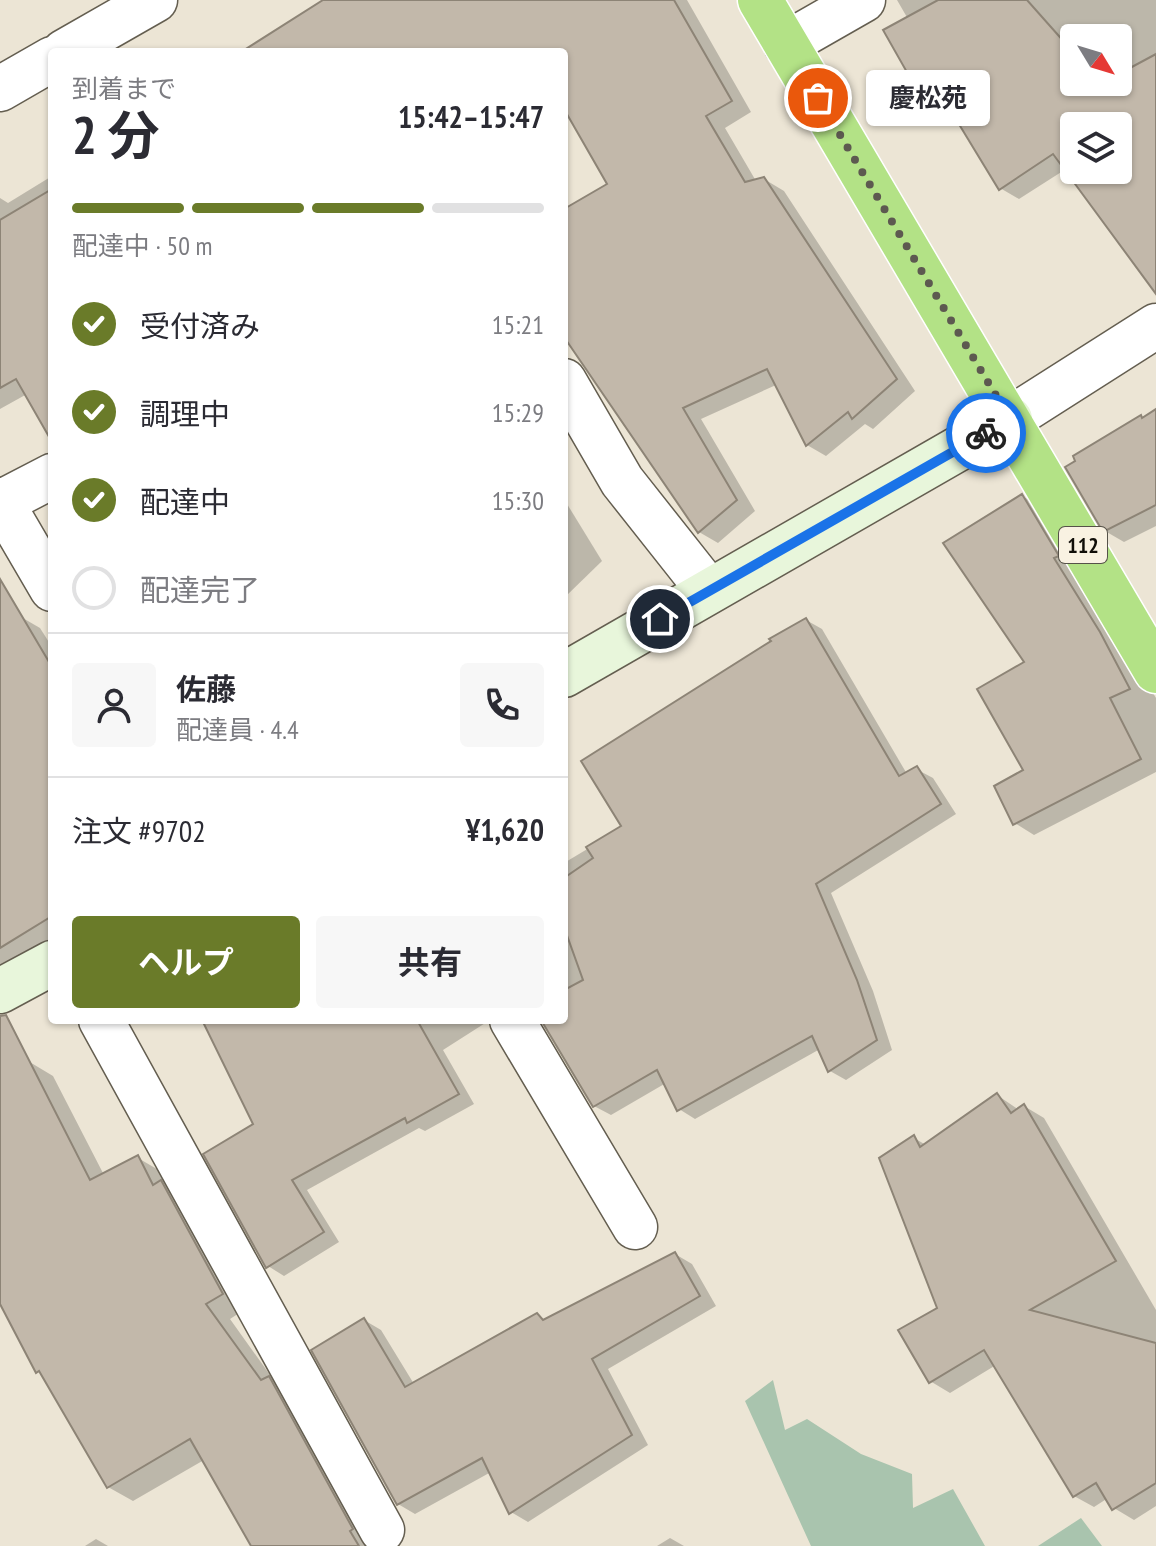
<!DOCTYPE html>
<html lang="ja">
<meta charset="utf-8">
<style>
:root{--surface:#fff;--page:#f7f7f7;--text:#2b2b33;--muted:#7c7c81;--line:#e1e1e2;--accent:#6a7b29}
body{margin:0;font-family:"PT Sans Narrow","Noto Sans JP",sans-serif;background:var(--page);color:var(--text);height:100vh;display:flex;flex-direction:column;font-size:30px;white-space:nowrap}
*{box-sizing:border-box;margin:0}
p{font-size:26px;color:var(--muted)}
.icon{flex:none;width:44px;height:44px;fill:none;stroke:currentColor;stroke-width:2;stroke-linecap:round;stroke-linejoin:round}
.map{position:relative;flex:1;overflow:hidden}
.sheet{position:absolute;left:48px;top:48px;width:520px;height:976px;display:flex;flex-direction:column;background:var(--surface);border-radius:8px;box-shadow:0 2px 6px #0004}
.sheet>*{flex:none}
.needle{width:52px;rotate:128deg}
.fabs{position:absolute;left:1060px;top:24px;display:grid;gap:16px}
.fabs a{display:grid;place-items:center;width:72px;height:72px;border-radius:8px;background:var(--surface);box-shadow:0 2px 6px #0004;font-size:40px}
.pin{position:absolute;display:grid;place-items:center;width:68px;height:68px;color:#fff;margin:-34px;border:4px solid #fff;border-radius:50%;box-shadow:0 2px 8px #0007}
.courier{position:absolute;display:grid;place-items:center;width:80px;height:80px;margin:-40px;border:6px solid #1a73e8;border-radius:50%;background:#fff;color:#222;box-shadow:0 2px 10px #0007}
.bubble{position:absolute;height:56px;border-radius:8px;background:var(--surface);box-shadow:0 2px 6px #0004;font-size:26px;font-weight:700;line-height:56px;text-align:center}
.overview em{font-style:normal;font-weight:700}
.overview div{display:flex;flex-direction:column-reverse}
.overview{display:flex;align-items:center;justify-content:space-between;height:136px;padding:0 24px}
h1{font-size:52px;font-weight:700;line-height:60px}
.bar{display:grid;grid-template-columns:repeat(4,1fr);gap:12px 8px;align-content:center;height:96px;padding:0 24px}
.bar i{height:10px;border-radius:6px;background:var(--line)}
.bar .selected{background:var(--accent)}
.bar p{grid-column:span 4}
.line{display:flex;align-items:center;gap:20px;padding:0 24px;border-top:2px solid var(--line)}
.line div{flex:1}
.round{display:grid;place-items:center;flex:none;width:84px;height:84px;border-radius:8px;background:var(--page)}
ol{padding:0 24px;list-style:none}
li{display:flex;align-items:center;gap:24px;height:88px}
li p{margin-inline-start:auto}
li .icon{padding:8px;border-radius:50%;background:var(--accent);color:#fff;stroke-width:4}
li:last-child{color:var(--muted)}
li i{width:44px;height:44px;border:4px solid var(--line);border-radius:50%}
.action{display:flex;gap:16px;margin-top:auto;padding:16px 24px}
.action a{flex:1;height:92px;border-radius:8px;background:var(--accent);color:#fff;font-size:32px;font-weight:700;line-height:92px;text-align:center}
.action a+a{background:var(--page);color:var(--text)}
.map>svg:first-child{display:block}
</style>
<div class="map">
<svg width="1156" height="1546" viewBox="0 0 1156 1546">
<rect width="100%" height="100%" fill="#ece5d5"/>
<!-- green -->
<g fill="#a9c4ae">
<polygon points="773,1380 785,1430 807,1419 861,1454 912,1474 913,1508 953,1489 985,1546 811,1546 745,1401"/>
<polygon points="1081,1518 1102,1546 1038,1546"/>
</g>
<!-- shadow -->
<g fill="#0003" fill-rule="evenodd">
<polygon points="337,0 687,0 751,112 725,128 756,181 764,179 784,191 915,391 873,429 865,424 826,456 807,445 776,385 701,419 755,511 718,543 699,532 564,216 564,211 610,185 569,113 564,115 564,52 259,52"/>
<path d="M897,0H1156V279L1066,169L1019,199L1000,188L949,103L942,106L923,95L908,19ZM1074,38H1118V82H1074ZM1074,126H1118V170H1074Z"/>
<polygon points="52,176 52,423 27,394 0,409 0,198 8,203"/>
<polygon points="1156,412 1156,526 1124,542 1105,531 1144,420"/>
<polygon points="1022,496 1042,507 1156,698 1156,772 1034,835 1015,823 1026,771 1027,663"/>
<polygon points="564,499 602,561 564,598"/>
<polygon points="21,617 40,628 52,647 52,939 0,971 0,630"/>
<polygon points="806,620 822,629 907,774 916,769 933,778 956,814 831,893 873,991 892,1050 846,1080 830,1071 820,1049 695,1119 679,1109 666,1083 611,1115 594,1106 543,1020 564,1020 564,863 624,827"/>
<polygon points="223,1020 490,1020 443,1050 474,1104 425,1131 419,1128 307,1190 339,1242 284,1276 268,1266 256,1124"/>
<polygon points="28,1061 53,1076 104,1175 138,1158 162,1172 247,1308 230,1319 275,1382 293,1393 374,1546 253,1546 204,1460 133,1501 108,1487 43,1375 37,1371 0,1300 0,1076"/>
<polygon points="997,1095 1019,1110 1024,1106 1044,1118 1156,1310 1156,1506 1134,1520 1114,1508 1108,1498 1094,1507 1074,1496 996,1365 950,1393 930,1381 940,1309 914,1138 926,1145"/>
<polygon points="675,1254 692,1264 716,1306 608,1369 648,1445 528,1522 511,1512 491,1472 415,1514 398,1504 364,1320 381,1330 414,1384 537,1315 546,1321"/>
<polygon points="670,1538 684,1546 657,1546"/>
<polygon points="96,1539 108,1546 85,1546"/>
</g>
<!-- building -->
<g fill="#c2b8aa" stroke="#8d8476" stroke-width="2" fill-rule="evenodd">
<polygon points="323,0 674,0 732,101 706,116 745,182 764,177 897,379 852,419 848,412 806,446 767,369 683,408 737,500 698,533 564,337 564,209 607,184 564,109 564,52 241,52"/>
<path d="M938,0H1027L1074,53V82H1118L1120,43L1130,68L1156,54V294L1053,154L999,190L937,88L921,97L883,30ZM1074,126H1118V170H1074Z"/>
<polygon points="52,189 52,442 16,379 0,388 0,220"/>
<polygon points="1156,409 1156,505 1103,532 1065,467 1075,461 1073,456 1141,415 1142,418"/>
<polygon points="1022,494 1059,556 1054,558 1100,632 1130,689 1110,698 1141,759 1013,825 994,786 1023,770 977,689 1024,662 943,543"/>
<polygon points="0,579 52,667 52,916 0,948"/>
<polygon points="806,618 899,776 917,766 941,804 816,884 857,980 877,1040 828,1072 812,1036 677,1111 657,1070 593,1107 541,1020 564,1020 564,990 583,980 564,927 564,878 593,858 586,847 621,826 581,761 771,641 769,639"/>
<polygon points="6,1015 90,1180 138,1155 153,1185 161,1180 223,1294 206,1304 261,1380 269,1376 353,1529 350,1531 359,1546 251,1546 190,1439 107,1488 39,1371 36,1373 0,1304 0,1016"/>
<polygon points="202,1020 417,1020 459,1094 407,1123 405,1118 292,1180 324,1232 266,1268 203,1154 253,1124"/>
<polygon points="997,1093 1011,1113 1024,1104 1116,1261 1030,1310 1156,1343 1156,1483 1112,1510 1096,1483 1073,1497 984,1350 929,1383 898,1330 937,1308 879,1158 914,1135 920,1147"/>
<polygon points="675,1252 700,1296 592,1359 632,1435 509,1514 482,1458 397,1505 311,1350 364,1318 405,1387 537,1313 543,1320"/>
</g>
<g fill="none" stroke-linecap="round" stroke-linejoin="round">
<!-- street casing -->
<g stroke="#645e50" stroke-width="47">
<g id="street">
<polyline points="786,44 863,0"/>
<polyline points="64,52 155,0"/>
<polyline points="0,89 52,59"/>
<polyline points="564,381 622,481 709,591"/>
<polyline points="1010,419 1156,326"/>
<polyline points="0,500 52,589"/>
<polyline points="0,503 52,476"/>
<polyline points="101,1020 382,1530"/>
<polyline points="512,1020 635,1227"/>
</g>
</g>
<!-- secondary casing -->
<g stroke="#645e50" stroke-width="47">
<g id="secondary">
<polyline points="564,675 1010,419"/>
<polyline points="0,991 52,963"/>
</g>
</g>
<!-- highway casing -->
<g stroke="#fff" stroke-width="47">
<polyline id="highway" points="760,0 1156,671"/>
</g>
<!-- street -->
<use href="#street" stroke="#fff" stroke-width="44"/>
<!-- secondary -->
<use href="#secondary" stroke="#e8f6db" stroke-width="44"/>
<!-- highway -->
<use href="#highway" stroke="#b3e286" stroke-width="44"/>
</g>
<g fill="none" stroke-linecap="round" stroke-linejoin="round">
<!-- done -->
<polyline stroke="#5d5950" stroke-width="8" stroke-dasharray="0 14.4" points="818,98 1010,419 986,433"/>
<!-- route -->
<polyline stroke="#1a73e8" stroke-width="10" points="660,619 986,433"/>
</g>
<g text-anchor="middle" stroke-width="8" stroke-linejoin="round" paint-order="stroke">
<!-- shield labels -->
<rect fill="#f9f2e2" stroke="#565249" stroke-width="2" x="1059" y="527" width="48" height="36" rx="6"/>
<g font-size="22" font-weight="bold" fill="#100e08">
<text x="1083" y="553">112</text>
</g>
</g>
</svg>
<div class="fabs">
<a><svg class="needle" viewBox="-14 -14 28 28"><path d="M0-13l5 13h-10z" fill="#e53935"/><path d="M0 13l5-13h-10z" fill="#7c7c81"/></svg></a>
<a><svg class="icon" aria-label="layers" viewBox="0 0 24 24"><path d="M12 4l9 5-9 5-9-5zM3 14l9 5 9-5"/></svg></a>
</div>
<div class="pin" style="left:818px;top:98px;background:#ea580c"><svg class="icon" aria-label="bag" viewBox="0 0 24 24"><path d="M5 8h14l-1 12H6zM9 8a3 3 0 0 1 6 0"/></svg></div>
<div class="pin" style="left:660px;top:619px;background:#1f2937"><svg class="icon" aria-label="home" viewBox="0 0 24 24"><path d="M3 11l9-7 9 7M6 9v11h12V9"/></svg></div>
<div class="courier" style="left:986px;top:433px"><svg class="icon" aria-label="bike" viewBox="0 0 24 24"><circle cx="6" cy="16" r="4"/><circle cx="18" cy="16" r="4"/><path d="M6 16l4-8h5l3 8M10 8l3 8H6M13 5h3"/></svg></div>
<div class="bubble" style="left:866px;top:70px;width:124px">慶松苑</div>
<section class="sheet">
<div class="overview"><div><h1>2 分</h1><p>到着まで</p></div><em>15:42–15:47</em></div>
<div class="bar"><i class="selected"></i><i class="selected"></i><i class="selected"></i><i></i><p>配達中 · 50 m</p></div>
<ol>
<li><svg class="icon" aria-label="check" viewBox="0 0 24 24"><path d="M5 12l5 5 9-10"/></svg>受付済み<p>15:21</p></li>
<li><svg class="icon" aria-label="check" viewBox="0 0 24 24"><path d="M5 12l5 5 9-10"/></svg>調理中<p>15:29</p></li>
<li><svg class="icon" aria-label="check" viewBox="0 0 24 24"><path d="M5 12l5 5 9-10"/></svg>配達中<p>15:30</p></li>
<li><i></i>配達完了</li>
</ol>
<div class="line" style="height:144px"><a class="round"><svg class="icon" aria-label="person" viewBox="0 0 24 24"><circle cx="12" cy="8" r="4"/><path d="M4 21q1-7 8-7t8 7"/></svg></a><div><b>佐藤</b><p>配達員 · 4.4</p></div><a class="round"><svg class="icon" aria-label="phone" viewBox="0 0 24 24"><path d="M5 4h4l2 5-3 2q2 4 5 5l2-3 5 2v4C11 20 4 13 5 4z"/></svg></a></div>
<div class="line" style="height:104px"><div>注文 #9702</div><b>¥1,620</b></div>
<div class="action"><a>ヘルプ</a><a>共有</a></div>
</section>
</div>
